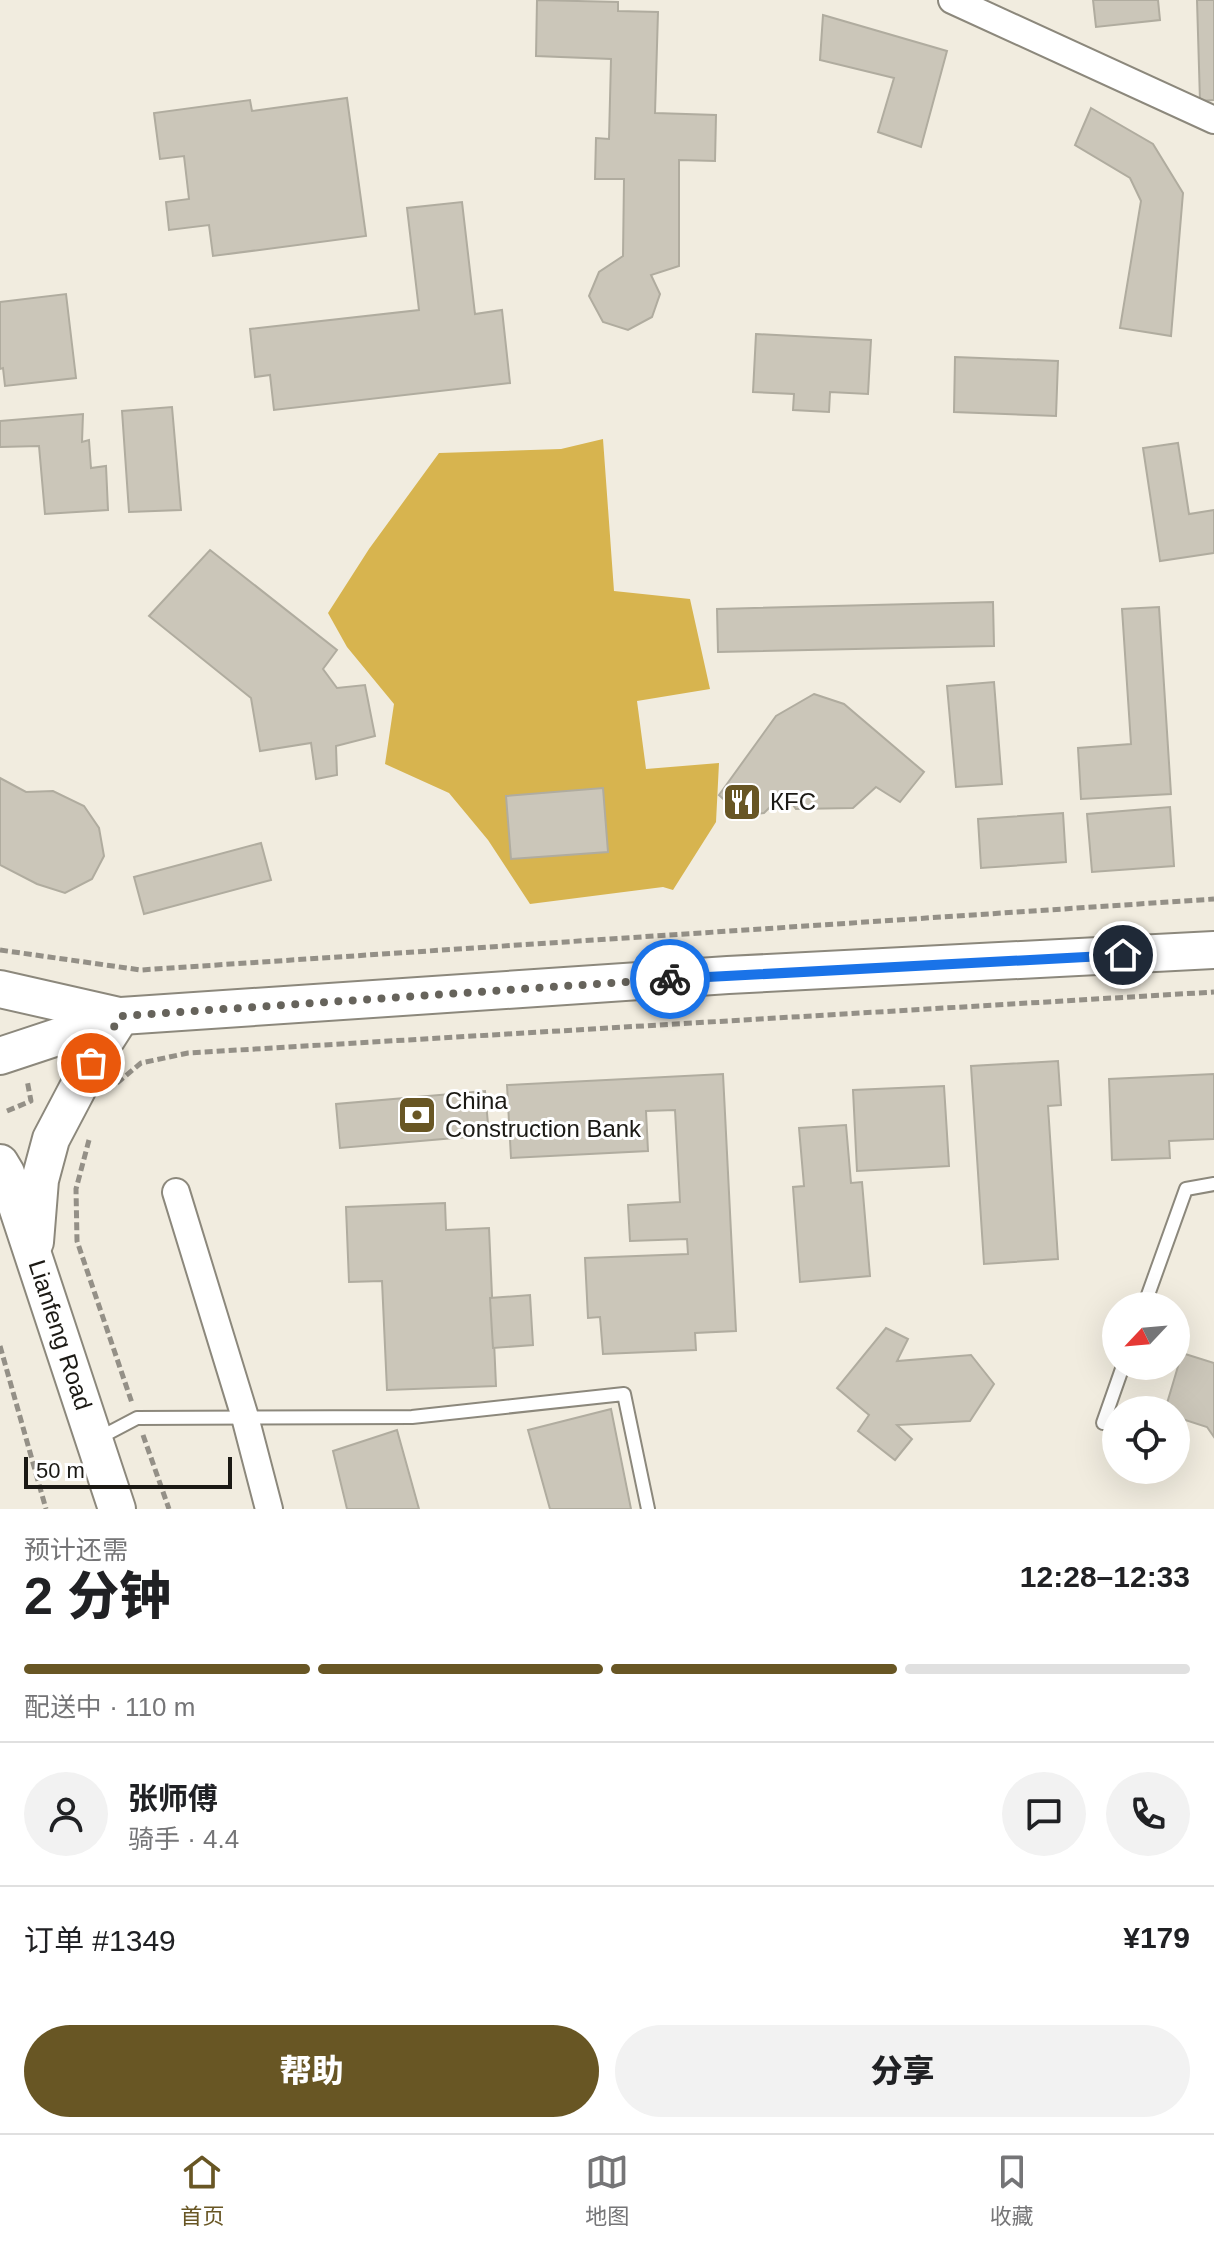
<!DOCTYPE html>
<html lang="zh">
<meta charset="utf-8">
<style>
:root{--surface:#fff;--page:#f2f2f2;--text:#202124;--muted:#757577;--line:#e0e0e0;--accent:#685624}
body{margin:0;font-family:Helvetica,"Noto Sans SC",sans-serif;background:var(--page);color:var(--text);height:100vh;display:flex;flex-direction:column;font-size:30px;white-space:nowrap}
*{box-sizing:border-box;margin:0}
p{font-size:26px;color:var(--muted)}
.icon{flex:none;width:44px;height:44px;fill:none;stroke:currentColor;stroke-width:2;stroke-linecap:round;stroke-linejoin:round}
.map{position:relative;height:1509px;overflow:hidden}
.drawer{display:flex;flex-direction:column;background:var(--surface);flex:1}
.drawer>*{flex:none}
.needle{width:52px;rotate:244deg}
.controls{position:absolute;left:1102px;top:1292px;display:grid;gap:16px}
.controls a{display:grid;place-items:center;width:88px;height:88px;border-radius:50%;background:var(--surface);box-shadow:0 8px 32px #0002;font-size:40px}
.scale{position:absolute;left:24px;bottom:20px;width:208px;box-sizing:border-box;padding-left:8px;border:4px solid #1b1914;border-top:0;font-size:22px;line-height:28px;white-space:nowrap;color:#1b1914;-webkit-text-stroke:6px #fff;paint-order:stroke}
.pin{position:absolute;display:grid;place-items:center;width:68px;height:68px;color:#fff;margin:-34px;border:4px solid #fff;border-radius:50%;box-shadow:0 2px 8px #0007}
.courier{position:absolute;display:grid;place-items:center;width:80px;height:80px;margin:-40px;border:6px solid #1a73e8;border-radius:50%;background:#fff;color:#222;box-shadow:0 2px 10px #0007}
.summary em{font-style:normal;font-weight:800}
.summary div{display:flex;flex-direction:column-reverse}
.summary{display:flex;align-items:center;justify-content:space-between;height:136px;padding:0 24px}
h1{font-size:52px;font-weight:800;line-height:60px}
.bar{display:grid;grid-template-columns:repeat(4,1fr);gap:12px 8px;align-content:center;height:96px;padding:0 24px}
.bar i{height:10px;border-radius:6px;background:var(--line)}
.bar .current{background:var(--accent)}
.bar p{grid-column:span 4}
.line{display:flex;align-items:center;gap:20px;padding:0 24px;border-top:2px solid var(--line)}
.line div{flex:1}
.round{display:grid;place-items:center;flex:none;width:84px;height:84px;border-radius:42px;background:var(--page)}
.cta{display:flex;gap:16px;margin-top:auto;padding:16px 24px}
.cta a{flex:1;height:92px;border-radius:48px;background:var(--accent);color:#fff;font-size:32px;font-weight:800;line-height:92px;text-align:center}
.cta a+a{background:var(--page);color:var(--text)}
.tabs{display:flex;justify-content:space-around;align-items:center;height:112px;border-top:2px solid var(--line);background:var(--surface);font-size:22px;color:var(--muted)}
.tabs a{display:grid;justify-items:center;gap:4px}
.tabs .current{color:var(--accent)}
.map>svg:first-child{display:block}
</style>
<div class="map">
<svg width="1214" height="1509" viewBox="0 0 1214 1509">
<rect width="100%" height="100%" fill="#f1ecdf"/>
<!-- forest -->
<polygon fill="#d7b44f" points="603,439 614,591 690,599 710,689 637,701 646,769 719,763 716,822 673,890 663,887 530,904 488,840 449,793 385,764 394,704 347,647 328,613 369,549 439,453 561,449"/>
<!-- building -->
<g fill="#cbc6b9" stroke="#b0ac9f" stroke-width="2">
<polygon points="537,0 618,2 618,11 658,12 655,113 716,115 715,161 679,160 679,266 651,275 660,294 652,317 628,330 603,322 589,296 599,272 623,256 624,179 595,179 596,138 609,139 611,59 536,56"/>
<polygon points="1093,0 1158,0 1160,20 1096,27"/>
<polygon points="1197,0 1214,0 1214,100 1200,101"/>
<polygon points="823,15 947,51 921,147 878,132 894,78 820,60"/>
<polygon points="347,98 366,236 213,256 209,225 169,230 166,202 189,199 184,156 160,159 154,113 250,100 252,111"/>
<polygon points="1091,108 1153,144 1183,193 1171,336 1120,328 1141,201 1130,178 1075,145"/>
<polygon points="462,202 475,314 502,310 510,383 274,410 270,375 255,377 250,329 419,310 407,208"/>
<polygon points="66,294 76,378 5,386 3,368 0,369 0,302"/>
<polygon points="756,334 871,340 868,394 830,392 829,412 793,410 794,394 753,392"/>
<polygon points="955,357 1058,361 1056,416 954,412"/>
<polygon points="172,407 181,510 129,512 122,411"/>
<polygon points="83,414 82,442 89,440 91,468 106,466 108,510 45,514 39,446 0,447 0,421"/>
<polygon points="1178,443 1189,514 1214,510 1214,553 1160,561 1143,448"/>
<polygon points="210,550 337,650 323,669 337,688 365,685 375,736 336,746 337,775 316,779 311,743 260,751 251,698 149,616"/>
<polygon points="993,602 994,646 718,652 717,609"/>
<polygon points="1159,607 1171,794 1081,799 1078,748 1131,744 1122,609"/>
<polygon points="994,682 1002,784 956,787 947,686"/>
<polygon points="814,694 844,704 924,772 900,802 876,787 853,808 796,809 784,793 764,813 742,816 719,795 776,716"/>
<polygon points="0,778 26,792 53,791 84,806 99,828 104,856 92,879 65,893 37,884 0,865"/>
<polygon points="603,788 608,852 511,859 506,796"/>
<polygon points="1170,807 1174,866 1092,872 1087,814"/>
<polygon points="1063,813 1066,862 981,868 978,819"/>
<polygon points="261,843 271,880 144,914 134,877"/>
<polygon points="1058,1061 1061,1105 1048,1106 1058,1259 984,1264 971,1066"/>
<polygon points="723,1074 736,1331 695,1333 696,1350 603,1354 600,1317 588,1318 585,1258 688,1254 687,1239 630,1241 628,1205 680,1202 675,1110 646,1111 648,1151 511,1158 507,1085"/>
<polygon points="1214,1074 1214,1139 1169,1141 1170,1158 1112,1160 1109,1079"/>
<polygon points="944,1086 949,1166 857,1171 853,1090"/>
<polygon points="485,1091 489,1135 340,1148 336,1104"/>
<polygon points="846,1125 851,1183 862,1182 870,1276 800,1282 793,1187 804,1186 799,1128"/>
<polygon points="445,1203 446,1230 489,1228 496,1386 387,1390 382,1281 349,1282 346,1207"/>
<polygon points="530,1295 533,1345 493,1348 490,1298"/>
<polygon points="886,1328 908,1339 897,1361 971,1355 994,1384 970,1421 897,1425 912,1439 895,1460 858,1431 869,1415 837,1388"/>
<polygon points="1182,1353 1214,1363 1214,1437 1207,1427 1176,1417 1176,1410 1165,1410"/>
<polygon points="611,1409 631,1509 550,1509 528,1430"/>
<polygon points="397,1430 419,1509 347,1509 333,1451"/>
</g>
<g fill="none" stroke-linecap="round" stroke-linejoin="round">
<!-- service casing -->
<g stroke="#8c887c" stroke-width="16">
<g id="service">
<polyline points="1144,1306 1186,1189 1214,1184"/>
<polyline points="1103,1423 1123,1366"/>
<polyline points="99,1438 137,1418 412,1417 624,1394 648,1509"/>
</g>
</g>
<!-- minor casing -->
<g stroke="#8c887c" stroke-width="30">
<g id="minor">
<polyline points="952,0 1214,120"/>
<polyline points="176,1192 245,1417 269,1509"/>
</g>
</g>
<!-- secondary casing -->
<g stroke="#8c887c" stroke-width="40">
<g id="secondary">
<polyline points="0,989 119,1016"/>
<polyline points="0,1056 121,1016 728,975 1214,950"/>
<polyline points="0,1163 6,1173 117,1509"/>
<polyline points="35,1242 40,1180 51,1139 91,1063 121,1016"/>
</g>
</g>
<!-- path -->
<g stroke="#949087" stroke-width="5" stroke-dasharray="8 4" stroke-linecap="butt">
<polyline points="0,950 141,970 1214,899"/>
<polyline points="117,1083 141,1063 188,1053 1214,992"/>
<polyline points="7,1111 31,1101 27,1080"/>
<polyline points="89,1140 76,1189 77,1241 132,1403"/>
<polyline points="0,1346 46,1509"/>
<polyline points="143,1435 169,1509"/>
</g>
<!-- service -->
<use href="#service" stroke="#fff" stroke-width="12"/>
<!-- minor -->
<use href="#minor" stroke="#fff" stroke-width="26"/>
<!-- secondary -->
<use href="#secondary" stroke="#fff" stroke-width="36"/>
</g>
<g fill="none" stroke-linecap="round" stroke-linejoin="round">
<!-- done -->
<polyline stroke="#66635b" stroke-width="8" stroke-dasharray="0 14.4" points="91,1063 121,1016 670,979"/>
<!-- route -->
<polyline stroke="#1a73e8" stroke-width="10" points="670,979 1123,955"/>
</g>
<!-- icons -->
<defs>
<g id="restaurant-square" transform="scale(2)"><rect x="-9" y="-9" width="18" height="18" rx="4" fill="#685624" stroke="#fff"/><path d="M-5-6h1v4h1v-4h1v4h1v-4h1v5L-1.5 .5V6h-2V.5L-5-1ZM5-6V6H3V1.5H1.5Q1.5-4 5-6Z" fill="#fff"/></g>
<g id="bank-square" transform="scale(2)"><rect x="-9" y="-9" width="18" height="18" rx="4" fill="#685624" stroke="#fff"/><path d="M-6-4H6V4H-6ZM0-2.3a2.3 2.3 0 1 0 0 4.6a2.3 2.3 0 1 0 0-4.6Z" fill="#fff"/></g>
</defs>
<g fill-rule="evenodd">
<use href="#restaurant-square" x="742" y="802"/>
<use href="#bank-square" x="417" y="1115"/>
</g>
<g text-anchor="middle" stroke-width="6" stroke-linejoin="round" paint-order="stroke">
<!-- poi labels -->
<g font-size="24" fill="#1b1914" stroke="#fff" text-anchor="start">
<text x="770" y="810">КFC</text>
<text x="445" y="1109">China<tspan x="445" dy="28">Construction Bank</tspan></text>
</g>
<!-- street labels -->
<g font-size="24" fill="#1b1914" stroke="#fff">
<text transform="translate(60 1335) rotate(72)" y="8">Lianfeng Road</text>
</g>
</g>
</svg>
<div class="controls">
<a><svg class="needle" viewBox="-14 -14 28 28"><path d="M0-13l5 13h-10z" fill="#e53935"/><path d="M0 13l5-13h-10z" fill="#757577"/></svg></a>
<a><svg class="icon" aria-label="locate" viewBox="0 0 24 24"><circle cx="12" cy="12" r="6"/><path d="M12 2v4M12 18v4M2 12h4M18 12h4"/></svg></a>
</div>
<div class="scale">50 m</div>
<div class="pin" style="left:91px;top:1063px;background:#ea580c"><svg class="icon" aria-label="bag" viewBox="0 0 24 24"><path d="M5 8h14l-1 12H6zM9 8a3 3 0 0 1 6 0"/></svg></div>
<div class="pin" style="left:1123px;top:955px;background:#1f2937"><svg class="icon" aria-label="home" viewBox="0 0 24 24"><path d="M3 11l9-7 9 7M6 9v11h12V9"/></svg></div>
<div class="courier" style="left:670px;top:979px"><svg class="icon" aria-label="bike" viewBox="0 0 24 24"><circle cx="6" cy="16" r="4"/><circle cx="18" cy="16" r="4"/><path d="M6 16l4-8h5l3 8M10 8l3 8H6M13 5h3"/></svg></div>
</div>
<section class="drawer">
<div class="summary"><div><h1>2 分钟</h1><p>预计还需</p></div><em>12:28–12:33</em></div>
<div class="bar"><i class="current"></i><i class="current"></i><i class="current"></i><i></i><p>配送中 · 110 m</p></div>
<div class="line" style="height:144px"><a class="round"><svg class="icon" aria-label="person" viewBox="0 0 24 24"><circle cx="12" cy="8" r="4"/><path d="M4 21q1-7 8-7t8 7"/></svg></a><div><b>张师傅</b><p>骑手 · 4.4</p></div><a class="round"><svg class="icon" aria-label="chat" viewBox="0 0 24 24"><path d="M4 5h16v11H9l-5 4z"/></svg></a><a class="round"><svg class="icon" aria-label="phone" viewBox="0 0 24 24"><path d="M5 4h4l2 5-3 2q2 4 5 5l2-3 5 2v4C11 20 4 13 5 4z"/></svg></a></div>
<div class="line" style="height:104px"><div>订单 #1349</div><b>¥179</b></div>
<div class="cta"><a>帮助</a><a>分享</a></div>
</section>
<nav class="tabs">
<a class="current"><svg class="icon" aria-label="home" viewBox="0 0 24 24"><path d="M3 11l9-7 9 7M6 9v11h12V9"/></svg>首页</a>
<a><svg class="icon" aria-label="map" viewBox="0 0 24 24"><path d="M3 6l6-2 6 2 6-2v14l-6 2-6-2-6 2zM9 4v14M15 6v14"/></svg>地图</a>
<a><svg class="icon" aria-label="saved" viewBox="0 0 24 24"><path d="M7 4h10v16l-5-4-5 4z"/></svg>收藏</a>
</nav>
